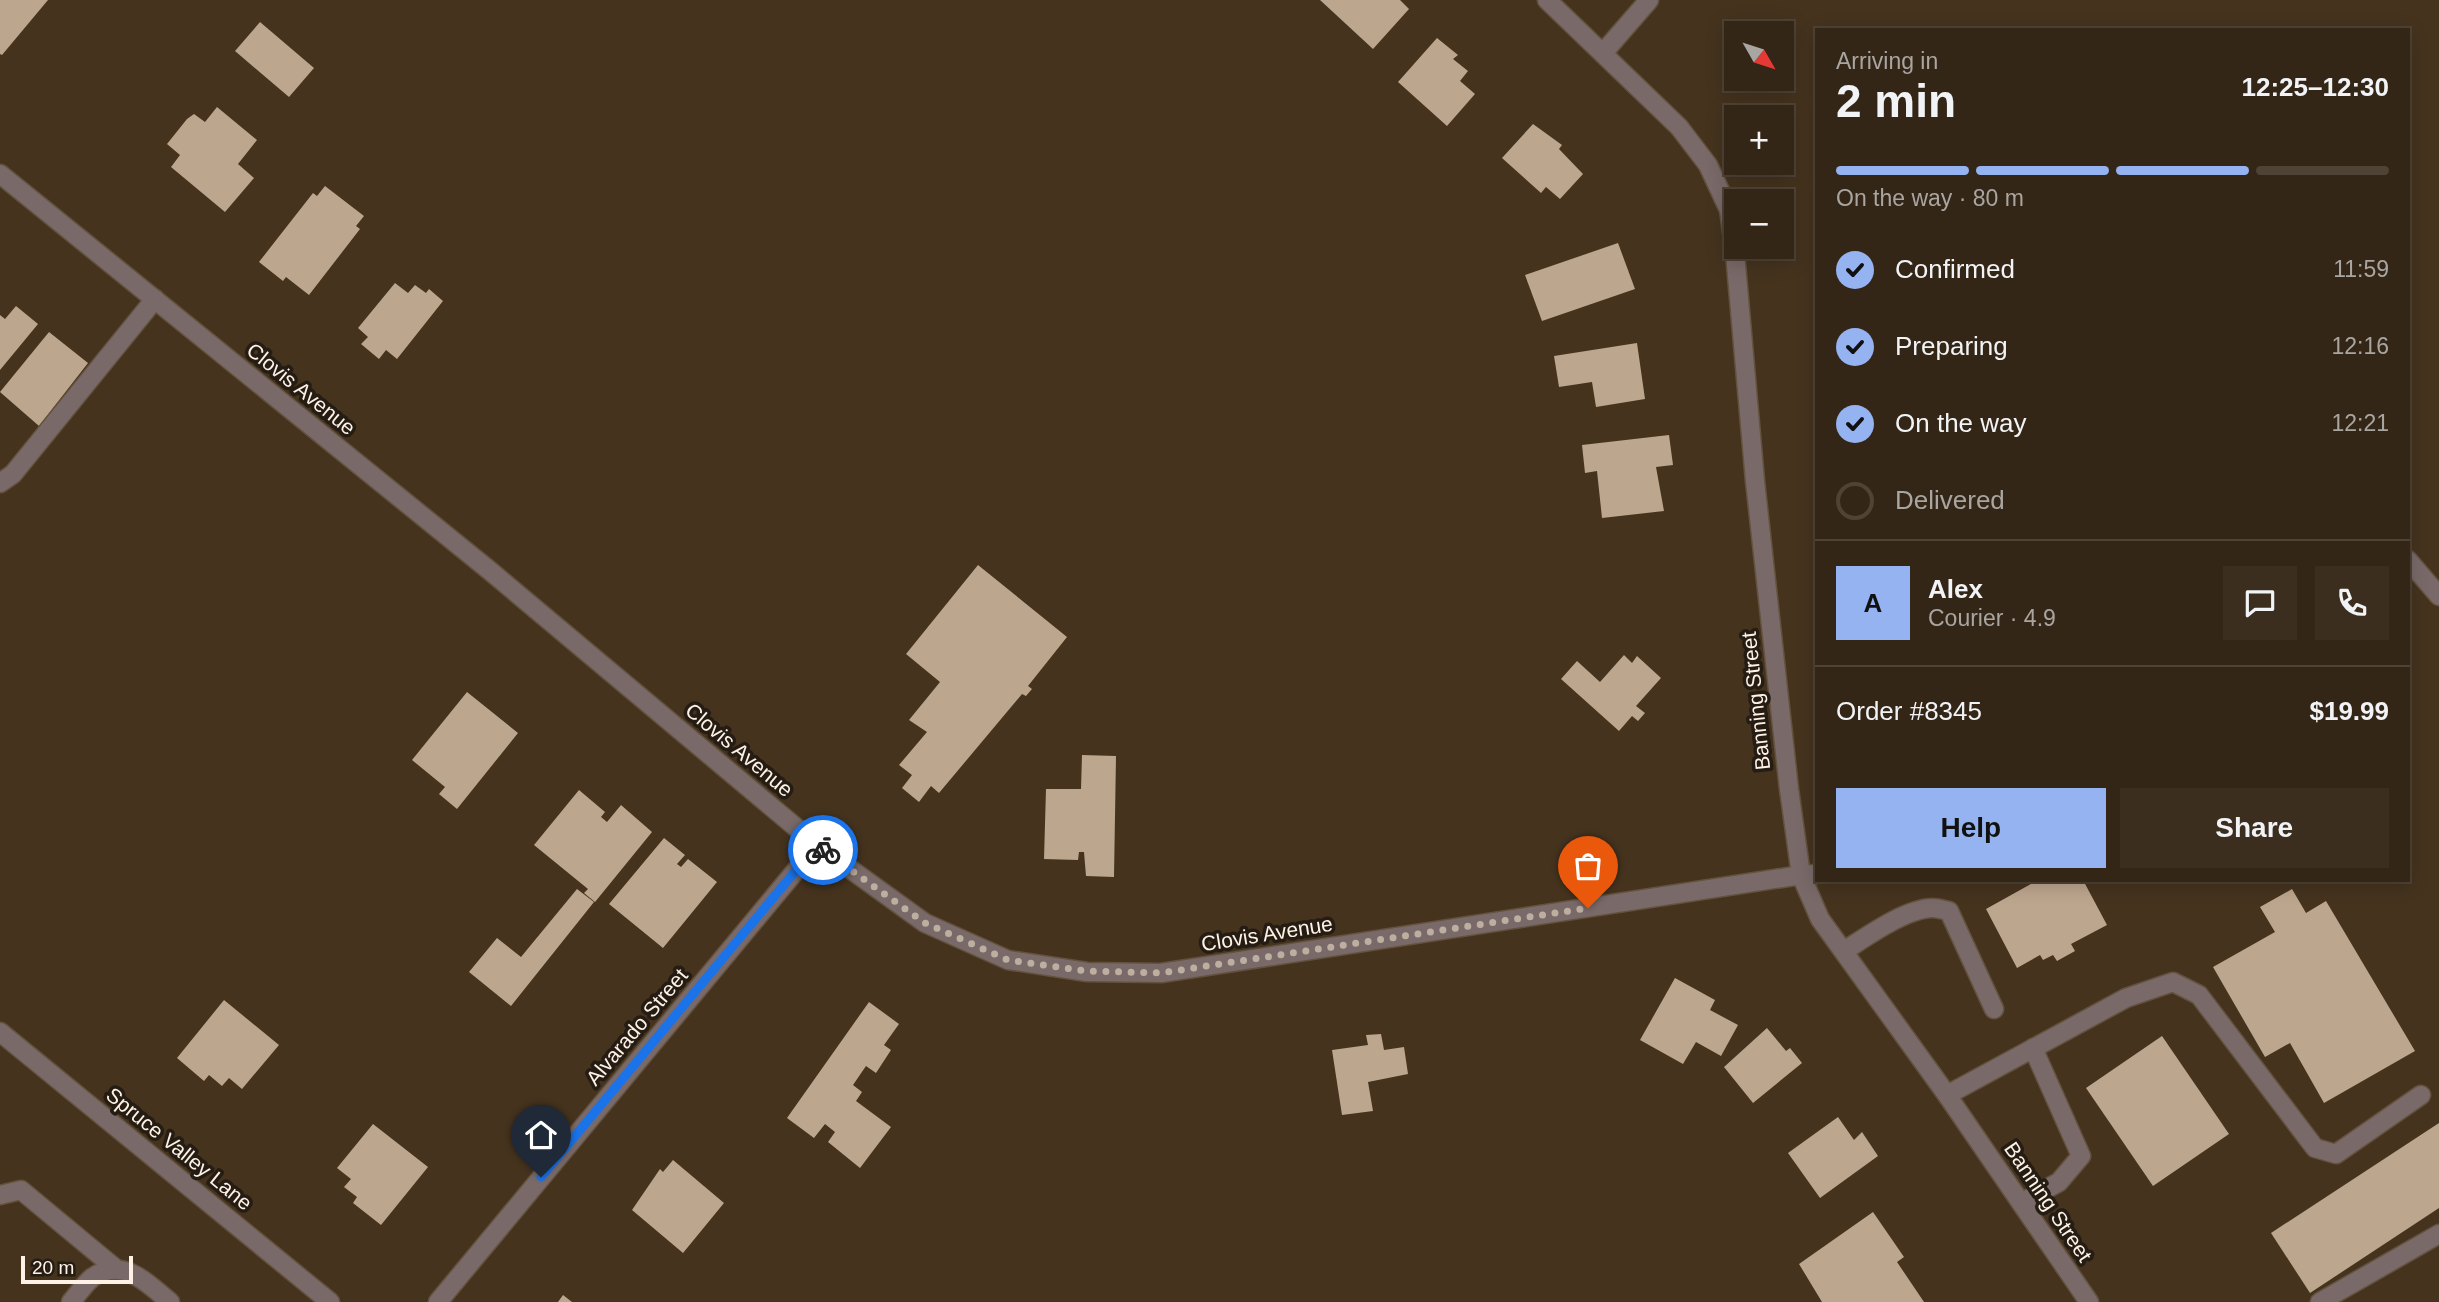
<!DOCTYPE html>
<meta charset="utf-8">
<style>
:root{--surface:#342616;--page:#3c2e1f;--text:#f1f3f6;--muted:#a9a5a1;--line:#4e4335;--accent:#95b2f1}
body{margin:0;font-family:Helvetica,sans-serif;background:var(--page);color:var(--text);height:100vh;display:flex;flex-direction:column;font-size:26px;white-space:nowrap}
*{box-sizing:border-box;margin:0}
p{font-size:23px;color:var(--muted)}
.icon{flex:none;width:38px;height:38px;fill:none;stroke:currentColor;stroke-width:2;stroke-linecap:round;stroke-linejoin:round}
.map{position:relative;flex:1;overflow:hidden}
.sheet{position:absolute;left:1815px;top:28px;width:595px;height:854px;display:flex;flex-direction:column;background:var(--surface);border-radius:0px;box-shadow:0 4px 18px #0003,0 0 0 2px var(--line)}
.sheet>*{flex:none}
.needle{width:46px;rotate:129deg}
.tools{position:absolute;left:1724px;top:21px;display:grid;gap:14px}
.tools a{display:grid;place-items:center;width:70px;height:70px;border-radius:0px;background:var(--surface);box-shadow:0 4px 18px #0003,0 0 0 2px var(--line);font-size:35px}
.scale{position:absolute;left:21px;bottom:18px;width:112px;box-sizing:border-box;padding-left:7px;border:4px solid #fef2e6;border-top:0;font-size:19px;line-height:24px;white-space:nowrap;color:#fef2e6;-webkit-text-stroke:5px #251c13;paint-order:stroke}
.pin{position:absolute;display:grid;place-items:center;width:60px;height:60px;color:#fff;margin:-72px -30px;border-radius:50% 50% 50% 0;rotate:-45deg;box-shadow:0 0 7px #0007}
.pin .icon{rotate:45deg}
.courier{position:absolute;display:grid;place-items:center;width:70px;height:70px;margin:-35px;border:5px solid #1a73e8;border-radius:50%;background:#fff;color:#222;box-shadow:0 2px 9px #0007}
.summary em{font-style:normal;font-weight:700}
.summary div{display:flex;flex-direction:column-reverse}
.summary{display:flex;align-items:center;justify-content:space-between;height:119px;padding:0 21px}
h1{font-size:46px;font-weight:700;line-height:52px}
.bar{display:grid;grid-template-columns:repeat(4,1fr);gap:10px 7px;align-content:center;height:84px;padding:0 21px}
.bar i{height:9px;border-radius:5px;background:var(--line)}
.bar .active{background:var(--accent)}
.bar p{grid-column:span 4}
.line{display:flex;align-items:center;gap:18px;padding:0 21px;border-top:2px solid var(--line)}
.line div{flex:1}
.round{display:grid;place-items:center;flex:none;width:74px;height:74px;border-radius:0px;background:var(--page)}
ol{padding:0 21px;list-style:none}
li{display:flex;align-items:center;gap:21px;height:77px}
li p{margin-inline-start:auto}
li .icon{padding:7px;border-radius:50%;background:var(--accent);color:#111;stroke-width:4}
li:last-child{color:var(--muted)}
li i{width:38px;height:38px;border:4px solid var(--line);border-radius:50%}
.primary-button{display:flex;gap:14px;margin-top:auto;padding:14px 21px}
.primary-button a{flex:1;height:80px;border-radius:0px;background:var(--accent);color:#111;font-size:28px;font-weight:700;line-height:80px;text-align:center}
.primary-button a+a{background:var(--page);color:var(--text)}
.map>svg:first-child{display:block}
</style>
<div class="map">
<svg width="2439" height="1302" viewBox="0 0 2439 1302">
<rect width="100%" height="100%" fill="#45331e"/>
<!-- building -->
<g fill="#bda68e">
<polygon points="0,0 48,0 2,55 0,54"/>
<polygon points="1320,0 1400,0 1409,9 1373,49"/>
<polygon points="260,22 314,68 289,97 235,51"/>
<polygon points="1437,38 1458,55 1453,59 1468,71 1460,81 1475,94 1447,126 1398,82"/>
<polygon points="217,107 257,140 238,164 254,178 225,212 171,167 180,155 167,144 187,119 194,114 205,122"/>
<polygon points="1533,124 1562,145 1559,149 1583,174 1560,199 1546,187 1541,193 1502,158"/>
<polygon points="325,186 364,216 356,226 360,229 309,295 286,277 283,281 259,262 313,193 317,196"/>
<polygon points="1618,243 1635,289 1542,321 1525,275"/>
<polygon points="395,283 408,293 415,285 426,293 429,289 443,301 397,359 386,350 379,359 361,344 368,337 358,328"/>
<polygon points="16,306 38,324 0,370 0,315 5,319"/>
<polygon points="49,332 88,363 39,426 0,392"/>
<polygon points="1637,343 1645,399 1596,407 1592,382 1559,387 1554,356"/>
<polygon points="1669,435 1673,465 1656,467 1664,511 1602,518 1597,471 1585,473 1582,445"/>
<polygon points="978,565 1067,637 1028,686 1032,689 1026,696 1022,694 939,793 931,786 919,802 902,788 912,775 899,765 927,732 909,720 940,682 906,654"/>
<polygon points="1624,655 1632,663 1637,656 1661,678 1636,706 1645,713 1638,721 1632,716 1619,731 1561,679 1577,661 1600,682"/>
<polygon points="467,692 518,733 457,809 439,794 445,787 412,760"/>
<polygon points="1082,755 1116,756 1114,877 1086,876 1084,852 1079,852 1078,860 1044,859 1046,789 1081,789"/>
<polygon points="579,790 605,812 601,817 607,822 621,805 652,832 595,902 584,893 588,889 534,845"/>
<polygon points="664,838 685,855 677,864 681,867 688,859 717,882 663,948 609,904"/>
<polygon points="2038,880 2083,880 2107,925 2071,944 2075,951 2057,961 2053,955 2043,960 2040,955 2017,968 1986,909"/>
<polygon points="577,889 594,902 511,1006 469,972 497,938 521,957"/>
<polygon points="2292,889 2306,913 2326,901 2415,1051 2324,1103 2290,1043 2265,1057 2213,967 2275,932 2260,907"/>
<polygon points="1675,978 1715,1000 1710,1010 1738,1025 1721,1056 1696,1042 1683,1064 1640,1040"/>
<polygon points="224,1000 279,1045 242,1089 229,1078 222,1086 209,1075 204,1081 177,1058"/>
<polygon points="869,1002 899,1024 884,1045 891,1050 876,1073 866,1066 853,1085 862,1092 856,1101 891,1127 860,1168 828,1142 835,1132 825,1124 814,1138 787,1118"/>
<polygon points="1767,1028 1786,1051 1790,1048 1802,1063 1753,1103 1724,1067"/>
<polygon points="1381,1034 1384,1050 1404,1047 1408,1074 1368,1082 1373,1111 1342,1115 1332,1050 1368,1045 1366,1035"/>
<polygon points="2162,1036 2229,1134 2153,1186 2086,1088"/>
<polygon points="1838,1117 1854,1140 1862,1132 1878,1156 1820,1198 1788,1153"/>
<polygon points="2439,1123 2439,1208 2310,1293 2271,1233"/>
<polygon points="373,1124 428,1167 381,1225 353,1203 357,1197 344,1187 351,1179 337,1168"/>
<polygon points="673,1160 724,1203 683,1253 632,1210 660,1169 663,1172"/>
<polygon points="1873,1212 1904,1257 1897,1262 1924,1302 1822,1302 1799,1264"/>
<polygon points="563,1295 572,1302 558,1302"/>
</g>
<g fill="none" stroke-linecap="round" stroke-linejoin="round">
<!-- lane casing -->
<g stroke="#63523e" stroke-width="21">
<g id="lane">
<polyline points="0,483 13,474 155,299"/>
<polyline points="2408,560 2439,596"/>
<polyline points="1801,875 1816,874"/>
<path d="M1844,951C1866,937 1906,908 1933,908C1938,908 1944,910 1949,911L1994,1009"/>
<polyline points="1947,1095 2126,998 2173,982 2199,995 2315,1148 2336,1154 2421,1095"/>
<polyline points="0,1195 21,1190 115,1268"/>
<polyline points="2021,1203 2059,1182 2081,1156 2033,1048"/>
<path d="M71,1302C78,1294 85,1283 93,1277C123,1256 148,1284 170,1302"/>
<polyline points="2320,1302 2439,1234"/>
</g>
</g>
<!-- street casing -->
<g stroke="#63523e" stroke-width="21">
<g id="street">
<polyline points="1547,0 1679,127 1708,165 1729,210 1735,253 1755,481 1789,789 1801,875 1820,919 1947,1095 2089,1302"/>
<polyline points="1603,53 1649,0"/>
<polyline points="0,174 489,570 817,845 925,923 1008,960 1087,972 1161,973 1801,875"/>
<polyline points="0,1032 330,1302"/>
<polyline points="438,1302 817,845"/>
</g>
</g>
<!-- lane -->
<use href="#lane" stroke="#796a69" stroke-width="18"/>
<!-- street -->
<use href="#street" stroke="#796a69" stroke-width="18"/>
</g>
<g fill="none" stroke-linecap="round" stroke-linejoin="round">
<!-- done -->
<polyline stroke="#bdafa0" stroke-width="7" stroke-dasharray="0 12.6" points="823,850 925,923 1008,960 1087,971 1161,973 1588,908"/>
<!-- route -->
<polyline stroke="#1a73e8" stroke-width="9" points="541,1177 817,845 823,850"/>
</g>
<g text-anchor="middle" stroke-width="7" stroke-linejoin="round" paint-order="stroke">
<!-- street labels -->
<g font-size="21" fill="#fef2e6" stroke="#251c13">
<text transform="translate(301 389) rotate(39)" y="7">Clovis Avenue</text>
<text transform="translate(1756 701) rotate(-96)" y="7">Banning Street</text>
<text transform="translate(739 750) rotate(40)" y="7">Clovis Avenue</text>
<text transform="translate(1267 934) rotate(-9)" y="7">Clovis Avenue</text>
<text transform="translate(637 1027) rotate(-50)" y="7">Alvarado Street</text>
<text transform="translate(179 1149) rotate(39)" y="7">Spruce Valley Lane</text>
<text transform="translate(2048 1202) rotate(56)" y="7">Banning Street</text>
</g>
</g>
</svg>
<div class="tools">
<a><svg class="needle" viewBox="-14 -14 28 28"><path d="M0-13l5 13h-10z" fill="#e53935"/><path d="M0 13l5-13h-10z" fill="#a9a5a1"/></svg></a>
<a>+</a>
<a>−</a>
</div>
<div class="scale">20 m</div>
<div class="pin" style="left:1588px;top:908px;background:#ea580c"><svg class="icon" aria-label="bag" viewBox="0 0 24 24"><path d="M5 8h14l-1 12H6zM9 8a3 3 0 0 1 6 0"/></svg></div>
<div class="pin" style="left:541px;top:1177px;background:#1f2937"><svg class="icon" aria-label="home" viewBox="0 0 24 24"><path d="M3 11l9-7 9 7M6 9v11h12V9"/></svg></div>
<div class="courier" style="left:823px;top:850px"><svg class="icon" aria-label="bike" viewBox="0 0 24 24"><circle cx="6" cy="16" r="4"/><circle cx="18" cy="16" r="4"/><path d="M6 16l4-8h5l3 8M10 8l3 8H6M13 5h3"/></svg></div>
<section class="sheet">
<div class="summary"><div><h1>2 min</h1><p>Arriving in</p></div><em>12:25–12:30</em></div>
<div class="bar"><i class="active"></i><i class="active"></i><i class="active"></i><i></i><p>On the way · 80 m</p></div>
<ol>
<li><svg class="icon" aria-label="check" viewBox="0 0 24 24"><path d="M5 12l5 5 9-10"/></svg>Confirmed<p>11:59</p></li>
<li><svg class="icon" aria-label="check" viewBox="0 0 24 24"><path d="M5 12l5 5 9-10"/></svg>Preparing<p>12:16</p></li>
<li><svg class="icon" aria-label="check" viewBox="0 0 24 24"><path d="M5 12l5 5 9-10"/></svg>On the way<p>12:21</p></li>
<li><i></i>Delivered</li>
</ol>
<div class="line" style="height:126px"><b class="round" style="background:var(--accent);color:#111">A</b><div><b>Alex</b><p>Courier · 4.9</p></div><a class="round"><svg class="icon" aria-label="chat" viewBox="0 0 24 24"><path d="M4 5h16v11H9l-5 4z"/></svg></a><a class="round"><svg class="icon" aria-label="phone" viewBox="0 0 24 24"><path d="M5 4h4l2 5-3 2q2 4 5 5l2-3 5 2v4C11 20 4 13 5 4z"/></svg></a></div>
<div class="line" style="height:91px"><div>Order #8345</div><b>$19.99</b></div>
<div class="primary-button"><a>Help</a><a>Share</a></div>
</section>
</div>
